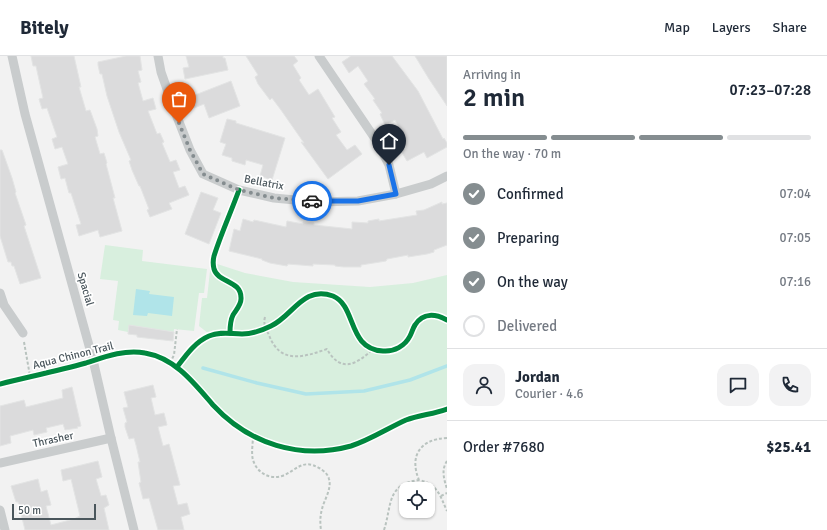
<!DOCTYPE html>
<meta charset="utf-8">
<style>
:root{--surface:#fff;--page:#f2f2f3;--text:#1f2937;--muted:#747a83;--line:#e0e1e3;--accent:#858d90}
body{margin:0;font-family:Signika,sans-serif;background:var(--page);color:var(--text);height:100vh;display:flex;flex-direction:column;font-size:15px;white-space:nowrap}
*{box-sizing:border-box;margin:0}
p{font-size:13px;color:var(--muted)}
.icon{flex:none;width:22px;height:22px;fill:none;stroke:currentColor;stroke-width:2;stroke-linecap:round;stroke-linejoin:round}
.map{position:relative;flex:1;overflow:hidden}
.panel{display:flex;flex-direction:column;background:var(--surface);width:380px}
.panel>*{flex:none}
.fabs{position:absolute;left:399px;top:426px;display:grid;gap:8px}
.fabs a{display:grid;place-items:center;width:36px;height:36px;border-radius:8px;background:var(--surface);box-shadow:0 1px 3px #0004;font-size:20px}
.scale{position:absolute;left:12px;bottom:10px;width:84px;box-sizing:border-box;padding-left:4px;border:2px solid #4a565c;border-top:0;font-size:11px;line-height:14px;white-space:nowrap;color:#4a565c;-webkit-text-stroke:3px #fff;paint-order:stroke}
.pin{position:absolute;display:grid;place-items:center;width:34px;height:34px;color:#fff;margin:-41px -17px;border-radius:50% 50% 50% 0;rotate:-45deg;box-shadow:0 0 4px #0007}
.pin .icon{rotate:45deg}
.courier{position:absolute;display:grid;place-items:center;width:40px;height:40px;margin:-20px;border:3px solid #1a73e8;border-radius:50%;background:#fff;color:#222;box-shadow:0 1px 5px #0007}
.head em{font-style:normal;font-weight:600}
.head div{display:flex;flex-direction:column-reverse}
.head{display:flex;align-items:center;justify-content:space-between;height:68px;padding:0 16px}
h1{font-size:26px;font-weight:600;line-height:30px}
.bar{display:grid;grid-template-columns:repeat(4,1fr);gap:6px 4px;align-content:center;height:48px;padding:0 16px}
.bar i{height:5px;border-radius:3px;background:var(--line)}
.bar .active{background:var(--accent)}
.bar p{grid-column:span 4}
.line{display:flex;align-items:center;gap:10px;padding:0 16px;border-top:1px solid var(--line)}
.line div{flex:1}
.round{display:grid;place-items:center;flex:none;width:42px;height:42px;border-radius:12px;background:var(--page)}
ol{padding:0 16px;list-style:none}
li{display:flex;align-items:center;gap:12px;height:44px}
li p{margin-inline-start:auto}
li .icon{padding:4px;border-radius:50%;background:var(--accent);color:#fff;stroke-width:4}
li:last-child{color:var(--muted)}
li i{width:22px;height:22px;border:2px solid var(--line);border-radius:50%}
header{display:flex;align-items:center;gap:24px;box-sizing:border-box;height:56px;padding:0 20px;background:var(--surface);border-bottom:1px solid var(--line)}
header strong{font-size:19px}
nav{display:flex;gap:22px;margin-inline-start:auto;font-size:14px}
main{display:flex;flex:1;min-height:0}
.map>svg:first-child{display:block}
</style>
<header>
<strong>Bitely</strong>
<nav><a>Map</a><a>Layers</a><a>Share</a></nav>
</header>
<main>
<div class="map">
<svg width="447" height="474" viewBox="0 0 447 474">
<rect width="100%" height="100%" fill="#f2f2f2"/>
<!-- green -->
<g fill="#d8efde">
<polygon points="105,189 143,194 142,205 207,213 204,237 199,237 194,275 174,273 173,285 137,281 137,279 128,278 128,276 118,274 119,265 113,264 118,225 100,223"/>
<path d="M211,206L245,217L293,226L370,231L413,227L447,219V353L407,364L351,390L317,396L295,394L270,388L243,374L220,356L177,311C186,308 192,295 199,289C203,285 209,283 213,281L199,270L202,242H207Z"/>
</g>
<!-- water -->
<polygon fill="#b0e4e9" points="136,233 150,235 149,238 174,241 172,260 148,257 147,260 133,259"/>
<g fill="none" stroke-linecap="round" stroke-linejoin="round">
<!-- stream -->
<polyline stroke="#b0e4e9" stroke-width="3.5" points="203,312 257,327 306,338 364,335 410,324 447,310"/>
</g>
<!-- building -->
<g fill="#dbdbdc" stroke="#e3e4e4">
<polygon points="31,0 74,0 81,31 79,31 86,55 90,54 97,73 98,80 95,81 100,98 104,97 107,107 106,108 115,142 113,142 122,175 100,181 98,174 79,180 76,169 81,168 71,137 69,137 65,122 61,123 58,111 68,108 62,91 55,93 52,83 57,81 47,52 42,53 39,43 43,42 36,10 33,10"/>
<polygon points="126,0 140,0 142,14 138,15 141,26 138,27 143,45 153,42 156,53 148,55 157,78 160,77 164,86 162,87 170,106 176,104 180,114 173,116 179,132 185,130 189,139 169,147 172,153 150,161 147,154 149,153 140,130 139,130 132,114 129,105 131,104 119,76 107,40 102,18 100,18 98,9 98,6"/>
<polygon points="186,0 223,0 223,2 225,2 228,14 185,23 183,12 189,11"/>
<polygon points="246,0 294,0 298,5 293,9 301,22 299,24 309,39 318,33 335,61 332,62 341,76 336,79 347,94 355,89 362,98 328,123 301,86 304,87 281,54 272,42 270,44 258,28 255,21 258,19"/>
<polygon points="351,0 392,0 418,35 443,83 444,82 447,87 447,91 427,102 424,96 407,105 401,95 406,92 400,82 404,80 395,64 385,69 380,58 382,57 373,44 375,43 364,28 368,25 358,10 349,17 342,6"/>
<polygon points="415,0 447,0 447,50 429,23"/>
<polygon points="231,25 240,50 209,62 204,48 194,52 190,41"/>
<polygon points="227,63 236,65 236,67 285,82 272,124 260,120 263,109 246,104 245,109 232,105 232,102 222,99 226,88 220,86"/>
<polygon points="0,94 2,94 12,122 16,136 15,137 26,169 24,170 41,222 20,228 14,210 12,210 11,206 8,206 0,180"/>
<polygon points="201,136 218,142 213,154 221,157 209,188 185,178"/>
<polygon points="442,146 442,148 447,147 447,189 434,194 434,196 427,198 408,201 408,199 387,203 386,205 361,209 361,211 344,211 335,210 335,209 313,208 313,210 288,208 287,210 270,207 262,204 262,203 229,195 234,173 240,175 243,163 253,166 254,164 286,171 287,165 303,168 303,166 314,167 314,169 352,173 352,166 368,167 368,165 379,163 379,165 417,159 416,155 424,154"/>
<polygon points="129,269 174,276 173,285 137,281 137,279 128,278"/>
<polygon points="153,329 156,341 151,342 155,359 164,357 167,369 158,371 163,390 169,388 180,429 173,430 178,449 187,447 190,458 181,461 184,474 158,474 149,442 143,443 139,427 141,426 138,406 140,406 136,389 134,382 129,383 125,371 125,367 127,366 123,352 128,351 124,336"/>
<polygon points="72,331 81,370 77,371 78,372 65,374 63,368 46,372 47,376 34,379 33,374 10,380 11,387 0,390 0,350 24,344 26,351 63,342 62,334"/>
<polygon points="98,405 102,421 96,423 101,440 106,439 109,449 104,452 109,474 25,474 18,446 16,446 11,430 38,423 41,436 47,434 51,449 46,450 51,469 74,463 80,460 71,423 63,425 61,414"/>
</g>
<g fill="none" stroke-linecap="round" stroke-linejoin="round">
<!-- path -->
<g stroke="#b9c3bf" stroke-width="2" stroke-dasharray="3 2" stroke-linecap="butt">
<path d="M265,261C263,268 266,273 269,279C280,309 304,301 327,293C341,318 357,308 373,293"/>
<polyline points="24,286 30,320"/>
<polyline points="170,307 174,299 177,273"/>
<path d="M253,380C253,387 251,397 253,404C257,417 270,424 282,420C296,415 302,402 319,412C323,414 328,418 329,423C332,433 324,444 322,453C320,460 320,467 321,474"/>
<path d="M447,382C420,383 409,400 419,424C438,428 440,440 447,455"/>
<path d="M447,405C441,414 444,423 447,433"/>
<polyline points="441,440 447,437"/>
<path d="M384,474C392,450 386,428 419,424"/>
</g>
<!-- minor -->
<g stroke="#c9cccd" stroke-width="9">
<polyline points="12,0 25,58 93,304 111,382 134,474"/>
<polyline points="158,0 161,16 174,53 190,94 203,118 239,134 274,142 316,146 358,145 396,138 431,128 447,120"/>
<polyline points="319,0 378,87 389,109 396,138"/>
<polyline points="0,237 4,249 23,277"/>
<polyline points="0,407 111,382"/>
<polyline points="0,454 5,474"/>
</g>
<!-- cycleway casing -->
<g stroke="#fff" stroke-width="8">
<g id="cycleway">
<path d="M230,277C230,271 230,265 233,259C236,254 241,249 241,243C242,224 218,227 214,213C213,209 213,204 214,200C221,178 231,156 239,134"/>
<path d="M177,311C186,299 195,286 209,280C220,275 231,278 242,278C252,278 263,274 271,270C293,260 303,229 333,240C357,250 347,293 383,295C394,296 405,290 410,280C412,276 413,272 415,269C423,256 436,258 447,264"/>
<path d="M0,328C28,321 57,315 86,307C104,301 125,293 145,297C175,302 194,327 213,349C249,388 300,404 351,390C370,384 388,372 406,364C419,359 434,358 447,353"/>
</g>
</g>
<!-- cycleway -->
<use href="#cycleway" stroke="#00873e" stroke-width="5"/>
</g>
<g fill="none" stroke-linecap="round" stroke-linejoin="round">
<!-- done -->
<polyline stroke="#858d90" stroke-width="4" stroke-dasharray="0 7.2" points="179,67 190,94 203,118 239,134 274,142 312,145"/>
<!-- route -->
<polyline stroke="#1a73e8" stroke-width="5" points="312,145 358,145 396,138 389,109"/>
</g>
<g text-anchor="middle" stroke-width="3.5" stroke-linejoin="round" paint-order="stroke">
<!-- street labels -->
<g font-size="11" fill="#4a565c" stroke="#fff">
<text transform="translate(264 126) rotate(11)" y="4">Bellatrix</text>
<text transform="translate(86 233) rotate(74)" y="4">Spacial</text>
<text transform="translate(73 299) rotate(-14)" y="4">Aqua Chinon Trail</text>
<text transform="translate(53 383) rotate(-12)" y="4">Thrasher</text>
</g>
</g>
</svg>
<div class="fabs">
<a><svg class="icon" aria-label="locate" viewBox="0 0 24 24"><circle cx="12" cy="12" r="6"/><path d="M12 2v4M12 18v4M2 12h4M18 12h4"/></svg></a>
</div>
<div class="scale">50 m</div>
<div class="pin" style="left:179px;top:67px;background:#ea580c"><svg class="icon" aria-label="bag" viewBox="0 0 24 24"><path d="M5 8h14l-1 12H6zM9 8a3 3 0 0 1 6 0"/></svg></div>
<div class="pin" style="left:389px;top:109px;background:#1f2937"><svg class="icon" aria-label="home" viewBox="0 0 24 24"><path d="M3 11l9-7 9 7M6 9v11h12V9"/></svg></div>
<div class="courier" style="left:312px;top:145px"><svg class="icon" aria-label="car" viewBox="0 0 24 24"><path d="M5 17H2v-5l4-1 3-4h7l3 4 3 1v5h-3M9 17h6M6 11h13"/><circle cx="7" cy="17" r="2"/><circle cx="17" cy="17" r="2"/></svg></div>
</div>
<section class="panel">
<div class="head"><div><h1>2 min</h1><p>Arriving in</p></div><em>07:23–07:28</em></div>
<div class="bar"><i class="active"></i><i class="active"></i><i class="active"></i><i></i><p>On the way · 70 m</p></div>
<ol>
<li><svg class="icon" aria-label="check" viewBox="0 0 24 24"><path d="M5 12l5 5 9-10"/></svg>Confirmed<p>07:04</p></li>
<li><svg class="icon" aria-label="check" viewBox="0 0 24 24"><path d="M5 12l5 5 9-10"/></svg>Preparing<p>07:05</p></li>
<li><svg class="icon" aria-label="check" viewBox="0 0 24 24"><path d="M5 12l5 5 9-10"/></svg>On the way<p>07:16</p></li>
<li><i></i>Delivered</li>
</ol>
<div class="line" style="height:72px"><a class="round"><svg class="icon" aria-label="person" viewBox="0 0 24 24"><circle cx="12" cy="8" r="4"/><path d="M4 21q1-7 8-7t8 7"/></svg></a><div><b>Jordan</b><p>Courier · 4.6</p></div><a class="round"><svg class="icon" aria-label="chat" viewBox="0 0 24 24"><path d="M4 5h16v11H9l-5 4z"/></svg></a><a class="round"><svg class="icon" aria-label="phone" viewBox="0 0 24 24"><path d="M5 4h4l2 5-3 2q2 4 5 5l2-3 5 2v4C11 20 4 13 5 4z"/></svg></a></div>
<div class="line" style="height:52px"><div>Order #7680</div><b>$25.41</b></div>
</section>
</main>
